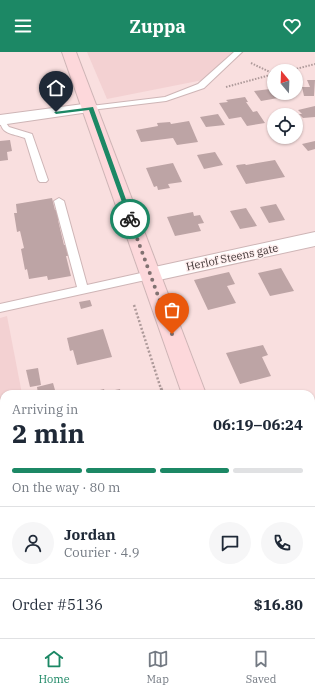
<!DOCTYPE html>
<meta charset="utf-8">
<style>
:root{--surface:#fff;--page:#f6f6f7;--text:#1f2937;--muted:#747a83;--line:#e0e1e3;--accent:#1c8865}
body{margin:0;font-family:"IBM Plex Serif",serif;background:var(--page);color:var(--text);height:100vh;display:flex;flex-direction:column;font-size:15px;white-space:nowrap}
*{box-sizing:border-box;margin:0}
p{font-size:13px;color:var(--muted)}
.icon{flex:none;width:22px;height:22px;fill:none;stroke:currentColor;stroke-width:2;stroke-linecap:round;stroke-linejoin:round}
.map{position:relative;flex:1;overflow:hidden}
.side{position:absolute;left:0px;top:338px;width:315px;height:248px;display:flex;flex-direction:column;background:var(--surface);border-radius:12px 12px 0 0;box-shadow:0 1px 3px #0004}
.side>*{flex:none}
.needle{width:26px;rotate:341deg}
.fabs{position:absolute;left:267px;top:12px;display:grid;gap:8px}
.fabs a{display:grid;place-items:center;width:36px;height:36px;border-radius:50%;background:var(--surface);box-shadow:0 1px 3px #0004;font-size:20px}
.pin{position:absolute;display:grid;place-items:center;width:34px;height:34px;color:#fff;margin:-41px -17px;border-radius:50% 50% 50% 0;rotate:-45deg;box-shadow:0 0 4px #0007}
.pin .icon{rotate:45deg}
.courier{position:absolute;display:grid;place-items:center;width:40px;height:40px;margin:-20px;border:3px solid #1c8865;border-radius:50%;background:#fff;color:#222;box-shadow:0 1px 5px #0007}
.summary em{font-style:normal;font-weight:800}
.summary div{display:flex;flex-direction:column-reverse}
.summary{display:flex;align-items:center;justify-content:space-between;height:68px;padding:0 12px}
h1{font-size:26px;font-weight:800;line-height:30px}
.bar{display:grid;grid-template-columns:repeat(4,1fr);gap:6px 4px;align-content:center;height:48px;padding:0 12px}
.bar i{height:5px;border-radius:3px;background:var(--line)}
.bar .current{background:var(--accent)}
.bar p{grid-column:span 4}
.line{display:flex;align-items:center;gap:10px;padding:0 12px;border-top:1px solid var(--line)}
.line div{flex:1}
.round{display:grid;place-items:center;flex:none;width:42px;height:42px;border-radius:21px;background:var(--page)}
header{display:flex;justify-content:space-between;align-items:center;height:52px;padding:0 12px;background:var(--accent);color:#fff;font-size:18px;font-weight:800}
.tab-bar{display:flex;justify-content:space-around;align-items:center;height:56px;border-top:1px solid var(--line);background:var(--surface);font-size:11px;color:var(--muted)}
.tab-bar a{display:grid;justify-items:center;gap:2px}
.tab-bar .current{color:var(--accent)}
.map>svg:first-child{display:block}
</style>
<header><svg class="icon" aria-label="menu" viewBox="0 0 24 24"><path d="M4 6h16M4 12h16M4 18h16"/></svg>Zuppa<svg class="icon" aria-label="heart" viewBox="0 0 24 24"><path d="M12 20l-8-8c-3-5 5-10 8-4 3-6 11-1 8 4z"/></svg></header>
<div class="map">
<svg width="315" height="586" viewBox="0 0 315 586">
<rect width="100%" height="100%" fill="#f9dfdf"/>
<!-- built -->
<g fill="#f3d1d2">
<polygon points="87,0 244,0 213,26 107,47"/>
<polygon points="7,264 22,342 4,342 4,582 68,582 69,586 0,586 0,266"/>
</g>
<!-- building -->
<g fill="#bda4a5">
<polygon points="307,28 315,28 314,44 304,44 302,35 310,35"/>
<polygon points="270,37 278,46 261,49 254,39"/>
<polygon points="245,45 248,50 246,50 253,60 257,59 265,71 247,74 241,65 229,67 219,51 228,50 226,48"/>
<polygon points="315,54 315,65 303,66 299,62 302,62 298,58"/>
<polygon points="218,62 225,73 206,75 200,65"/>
<polygon points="189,69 198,90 177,93 173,86 141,90 136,78 158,74 157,71 170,70 171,72"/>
<polygon points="10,88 12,99 7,100 8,108 0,109 0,89"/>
<polygon points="315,89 315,97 308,99 302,92"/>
<polygon points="215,100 223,113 204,117 197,103"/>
<polygon points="275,108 285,125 246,132 236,114 237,113 245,112 246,113"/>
<polygon points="173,111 182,130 168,132 170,136 158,138 157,134 154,135 146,116"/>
<polygon points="52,146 55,158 59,158 61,168 58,168 64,193 68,193 71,204 66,204 71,224 48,228 47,224 29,227 27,217 25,218 21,197 24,196 20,179 17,180 14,161 17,161 16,152"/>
<polygon points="276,152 285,168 269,171 260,155"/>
<polygon points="246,156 257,174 240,177 230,159"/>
<polygon points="193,160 194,164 200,163 204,171 198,172 201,179 175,184 167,165"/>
<polygon points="281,216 294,239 270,244 258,221"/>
<polygon points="229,220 235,232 227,234 236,251 208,258 194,228"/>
<polygon points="90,248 92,254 81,257 79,250"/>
<polygon points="103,277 112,305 77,313 73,298 70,299 67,286"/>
<polygon points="263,293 268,303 262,305 271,324 240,332 226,301"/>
<polygon points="38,316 41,333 30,335 26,318"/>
<polygon points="53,331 55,338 38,342 37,335"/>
<polygon points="104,337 105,340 120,337 121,342 97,342 96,339"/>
<polygon points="137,582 184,582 185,586 160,586 160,584 152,586 138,586"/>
</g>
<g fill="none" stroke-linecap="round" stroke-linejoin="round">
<!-- lane casing -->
<g stroke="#ceb5b6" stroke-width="2">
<g id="lane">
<polygon points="234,0 242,0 204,36 166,49 91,58 87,56 91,54 165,45 198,32"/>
<path d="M0,66L3,67L9,75L32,82L48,128L46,130H40L38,128L25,86C12,81 0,83 0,66Z"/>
<polygon points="59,146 64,149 87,233 150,219 154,220 155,223 154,226 150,227 0,260 0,252 77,235 54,149"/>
</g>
</g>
<!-- street casing -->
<g stroke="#ceb5b6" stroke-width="2">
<g id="street">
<polygon points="91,51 96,53 99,56 96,59 0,73 0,63"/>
<polygon points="315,180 315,194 150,230 143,228 140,223 143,218 150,216"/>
</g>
</g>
<!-- secondary casing -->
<g stroke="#ceb5b6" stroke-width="2">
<g id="secondary">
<polygon points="62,0 76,0 206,342 182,342"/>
<polygon points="269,582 300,582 301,586 270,586"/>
</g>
</g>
<!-- path-far2 -->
<g stroke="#ad9999" stroke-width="2" stroke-dasharray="1.5 1.5" stroke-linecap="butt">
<polyline points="251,11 274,22"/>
<polyline points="288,19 315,12"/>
<polyline points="226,35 274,22"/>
</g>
<!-- path-far1 -->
<polyline stroke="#ad9999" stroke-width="2.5" stroke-dasharray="2 2" stroke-linecap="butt" points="134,253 161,337"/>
<!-- path -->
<g stroke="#ad9999" stroke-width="3" stroke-dasharray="2.5 2.5" stroke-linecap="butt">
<polyline points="161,336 163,342"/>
<polyline points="242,582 243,586"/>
</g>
<!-- lane -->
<use href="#lane" fill="#fff" fill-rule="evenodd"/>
<!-- street -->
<use href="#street" fill="#fff" fill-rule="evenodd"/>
<!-- secondary -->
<use href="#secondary" fill="#fdd8db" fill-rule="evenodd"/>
</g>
<!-- route -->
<polygon fill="#1c8865" points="93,55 133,167 132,168 128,167 89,58 56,62 54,60"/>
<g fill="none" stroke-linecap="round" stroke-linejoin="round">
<!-- done -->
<polyline stroke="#817171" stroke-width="4" stroke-dasharray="0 7.2" points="130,167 172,282"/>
</g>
<g text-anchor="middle" stroke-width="3" stroke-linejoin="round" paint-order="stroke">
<!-- street labels -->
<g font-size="11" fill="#403636" stroke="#ffefef">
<text transform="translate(232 205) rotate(-12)" y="4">Herlof Steens gate</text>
</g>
</g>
</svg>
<div class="fabs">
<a><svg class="needle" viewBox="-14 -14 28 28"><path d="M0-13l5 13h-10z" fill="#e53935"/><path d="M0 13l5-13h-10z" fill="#747a83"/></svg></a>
<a><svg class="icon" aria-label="locate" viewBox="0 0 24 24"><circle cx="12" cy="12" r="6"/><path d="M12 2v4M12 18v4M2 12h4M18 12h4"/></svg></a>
</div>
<div class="pin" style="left:172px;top:282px;background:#ea580c"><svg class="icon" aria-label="bag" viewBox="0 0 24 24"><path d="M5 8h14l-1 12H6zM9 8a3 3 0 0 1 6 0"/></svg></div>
<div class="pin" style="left:56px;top:60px;background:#1f2937"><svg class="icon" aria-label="home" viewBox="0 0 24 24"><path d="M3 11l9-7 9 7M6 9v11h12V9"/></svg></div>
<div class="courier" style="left:130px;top:167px"><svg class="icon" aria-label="bike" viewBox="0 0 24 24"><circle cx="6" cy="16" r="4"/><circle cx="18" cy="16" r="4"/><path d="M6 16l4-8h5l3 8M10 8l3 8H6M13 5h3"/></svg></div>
<section class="side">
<div class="summary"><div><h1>2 min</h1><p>Arriving in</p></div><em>06:19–06:24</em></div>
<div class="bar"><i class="current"></i><i class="current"></i><i class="current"></i><i></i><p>On the way · 80 m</p></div>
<div class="line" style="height:72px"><a class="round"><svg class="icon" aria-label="person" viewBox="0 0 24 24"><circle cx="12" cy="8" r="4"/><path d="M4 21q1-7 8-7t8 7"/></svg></a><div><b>Jordan</b><p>Courier · 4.9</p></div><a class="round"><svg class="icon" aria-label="chat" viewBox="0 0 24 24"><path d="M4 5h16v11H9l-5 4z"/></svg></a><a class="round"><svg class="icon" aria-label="phone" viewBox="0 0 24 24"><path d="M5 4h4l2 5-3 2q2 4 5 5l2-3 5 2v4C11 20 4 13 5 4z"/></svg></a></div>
<div class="line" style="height:52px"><div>Order #5136</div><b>$16.80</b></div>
</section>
</div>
<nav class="tab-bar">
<a class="current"><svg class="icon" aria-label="home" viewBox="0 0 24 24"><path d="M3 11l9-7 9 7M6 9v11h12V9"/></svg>Home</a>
<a><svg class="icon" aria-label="map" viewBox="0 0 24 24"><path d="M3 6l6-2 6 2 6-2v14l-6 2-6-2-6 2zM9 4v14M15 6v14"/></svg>Map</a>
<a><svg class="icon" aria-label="saved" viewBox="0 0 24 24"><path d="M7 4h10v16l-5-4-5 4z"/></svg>Saved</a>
</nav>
